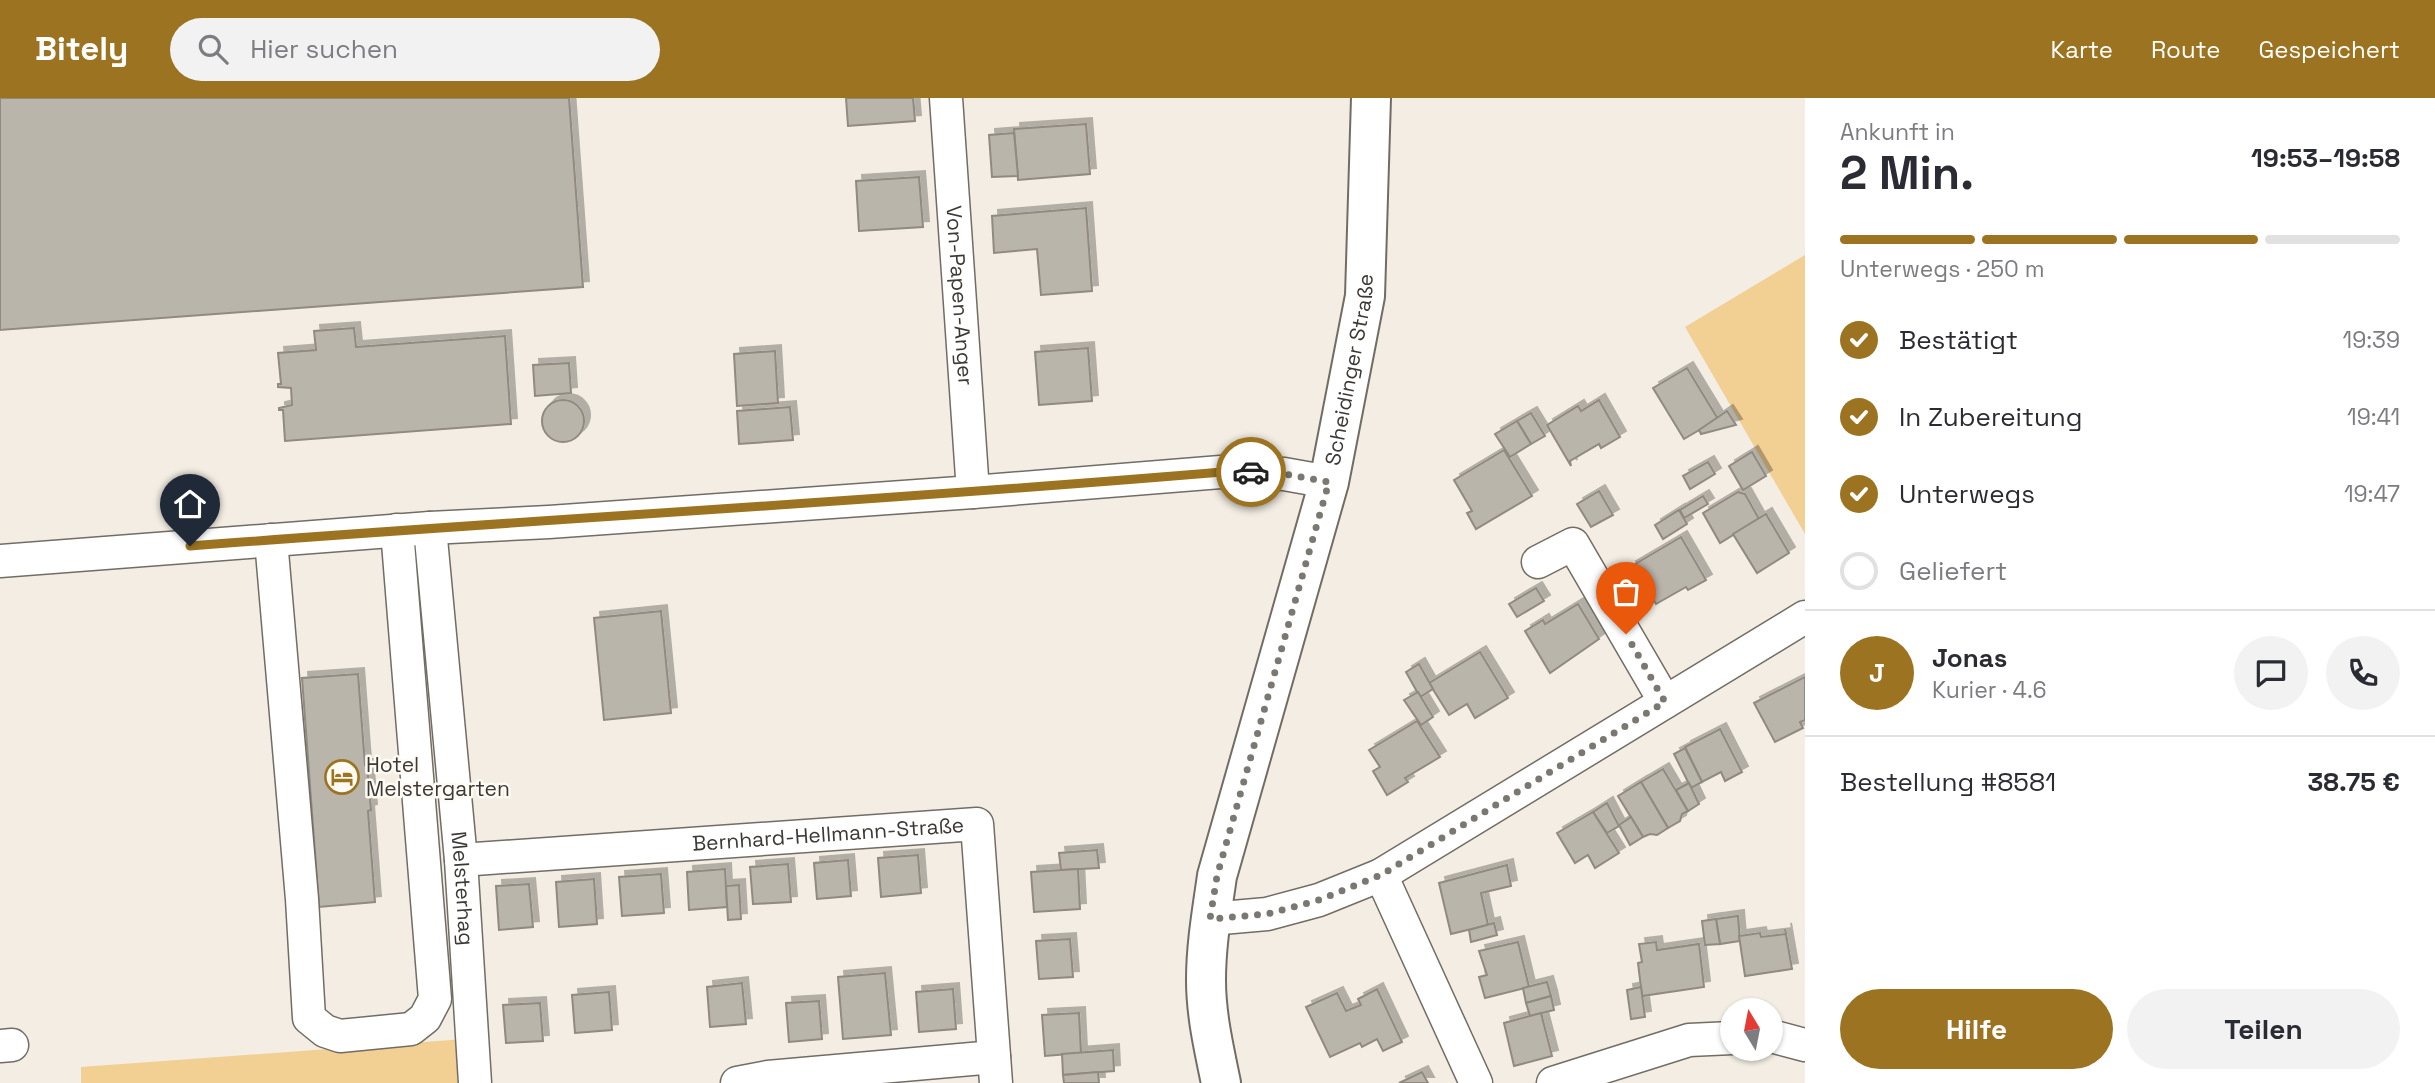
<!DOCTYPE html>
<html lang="de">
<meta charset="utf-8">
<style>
:root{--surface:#fff;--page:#f2f2f3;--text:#2b2b33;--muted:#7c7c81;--line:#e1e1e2;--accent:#9c7421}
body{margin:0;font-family:"Space Grotesk",sans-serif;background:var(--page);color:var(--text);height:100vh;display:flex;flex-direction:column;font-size:26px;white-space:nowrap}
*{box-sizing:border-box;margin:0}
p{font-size:23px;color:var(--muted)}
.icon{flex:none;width:38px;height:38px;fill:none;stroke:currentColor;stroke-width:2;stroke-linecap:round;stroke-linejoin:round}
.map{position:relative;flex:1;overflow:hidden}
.side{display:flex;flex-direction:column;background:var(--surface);width:630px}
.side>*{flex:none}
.needle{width:46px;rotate:350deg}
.tools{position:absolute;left:1720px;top:900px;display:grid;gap:14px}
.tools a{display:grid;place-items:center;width:63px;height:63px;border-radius:50%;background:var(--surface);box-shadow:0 2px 5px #0004;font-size:35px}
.pin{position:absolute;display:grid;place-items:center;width:60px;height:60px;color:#fff;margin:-72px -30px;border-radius:50% 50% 50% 0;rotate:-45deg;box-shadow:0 0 7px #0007}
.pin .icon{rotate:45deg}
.courier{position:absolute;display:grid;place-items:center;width:70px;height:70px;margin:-35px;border:5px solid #9c7421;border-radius:50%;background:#fff;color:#222;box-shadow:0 2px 9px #0007}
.head em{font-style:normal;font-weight:600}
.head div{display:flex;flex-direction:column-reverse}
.head{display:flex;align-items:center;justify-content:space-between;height:119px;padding:0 35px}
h1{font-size:46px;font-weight:600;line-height:52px}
.bar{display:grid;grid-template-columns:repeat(4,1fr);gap:10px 7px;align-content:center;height:84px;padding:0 35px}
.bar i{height:9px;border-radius:5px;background:var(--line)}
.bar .selected{background:var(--accent)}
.bar p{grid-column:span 4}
.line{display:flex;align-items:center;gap:18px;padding:0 35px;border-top:2px solid var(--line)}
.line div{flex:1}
.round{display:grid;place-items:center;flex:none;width:74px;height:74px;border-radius:37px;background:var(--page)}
ol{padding:0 35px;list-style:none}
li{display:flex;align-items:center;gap:21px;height:77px}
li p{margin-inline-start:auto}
li .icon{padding:7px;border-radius:50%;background:var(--accent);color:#fff;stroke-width:4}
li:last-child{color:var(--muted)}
li i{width:38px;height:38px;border:4px solid var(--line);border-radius:50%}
.primary-button{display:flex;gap:14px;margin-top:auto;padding:14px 35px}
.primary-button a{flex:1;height:80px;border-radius:42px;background:var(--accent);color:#fff;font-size:28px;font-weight:600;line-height:80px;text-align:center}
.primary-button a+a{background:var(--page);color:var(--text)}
header{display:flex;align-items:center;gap:42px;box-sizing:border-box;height:98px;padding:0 35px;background:var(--accent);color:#fff}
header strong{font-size:33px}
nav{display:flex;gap:38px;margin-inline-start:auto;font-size:24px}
.search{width:490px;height:63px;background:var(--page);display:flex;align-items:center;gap:18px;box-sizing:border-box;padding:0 24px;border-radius:38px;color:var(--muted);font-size:26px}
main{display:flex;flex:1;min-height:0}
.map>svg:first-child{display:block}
</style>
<header>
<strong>Bitely</strong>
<div class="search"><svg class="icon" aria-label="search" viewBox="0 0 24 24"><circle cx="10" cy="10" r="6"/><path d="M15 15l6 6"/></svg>Hier suchen</div>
<nav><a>Karte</a><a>Route</a><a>Gespeichert</a></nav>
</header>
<main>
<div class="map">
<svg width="1805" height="985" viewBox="0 0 1805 985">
<defs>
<filter id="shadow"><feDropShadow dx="6" dy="-6" stdDeviation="0" flood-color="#0004"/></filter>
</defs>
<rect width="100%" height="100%" fill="#f3ede3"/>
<!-- green -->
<g fill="#f2cf93">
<polygon points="1805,157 1805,436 1685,229"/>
<polygon points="465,941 460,985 81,985 81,969"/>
</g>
<!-- building -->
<g fill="#bab5ab" stroke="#908a81" stroke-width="2" filter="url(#shadow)">
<polygon points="0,0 569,0 583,189 0,232"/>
<polygon points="846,0 913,0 915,23 848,28"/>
<polygon points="1086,26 1090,76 1018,82 1014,31"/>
<polygon points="1014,35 1018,78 992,79 989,37"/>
<polygon points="919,79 923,129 859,133 856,83"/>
<polygon points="1086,110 1092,193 1041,197 1037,151 994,155 992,118"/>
<polygon points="354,230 356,249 505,238 511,326 285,343 283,312 279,312 279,310 292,307 291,290 278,289 278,286 281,286 278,255 316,252 314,233"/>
<polygon points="1088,250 1092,303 1039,307 1035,254"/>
<polygon points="775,253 778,305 737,308 734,256"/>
<polygon points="569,265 571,295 535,298 533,267"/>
<polygon points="1687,270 1718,321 1684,341 1653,290"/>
<polygon points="1599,302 1620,339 1601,350 1599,346 1570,363 1571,368 1547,327 1578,308 1581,313"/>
<circle cx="563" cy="323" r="21"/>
<polygon points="790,309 793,342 739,346 737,313"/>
<polygon points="1727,313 1736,327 1701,336 1699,332"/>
<polygon points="1531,315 1545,338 1531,346 1517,323"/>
<polygon points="1517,323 1531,346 1510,359 1495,336"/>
<polygon points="1504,352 1532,398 1476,431 1467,415 1472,413 1454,382"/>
<polygon points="1752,354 1766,378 1743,392 1729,368"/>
<polygon points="1708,364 1715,376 1690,391 1683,378"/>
<polygon points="1599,393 1613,417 1591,429 1577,406"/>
<polygon points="1738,394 1745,396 1759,421 1720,445 1703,415"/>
<polygon points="1703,398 1708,406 1684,420 1680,412"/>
<polygon points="1679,412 1687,426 1663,441 1655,427"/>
<polygon points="1766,416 1789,455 1757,475 1733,436"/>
<polygon points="1681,439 1706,482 1688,492 1686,489 1656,506 1647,490 1643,492 1630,469"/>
<polygon points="1536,490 1544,503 1517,519 1509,506"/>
<polygon points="1578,506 1599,541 1550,575 1525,533 1543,522 1545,526"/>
<polygon points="661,513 671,615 604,622 594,520"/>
<polygon points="1480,554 1508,600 1475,620 1467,606 1449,617 1429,585"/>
<polygon points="1419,566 1433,591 1420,599 1406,574"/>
<polygon points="358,576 365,667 367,667 371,712 368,713 375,804 319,809 302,580"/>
<polygon points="1805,579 1805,622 1800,624 1803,630 1775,644 1754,605"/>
<polygon points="1418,594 1433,619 1421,627 1404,602"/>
<polygon points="1417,623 1440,659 1405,680 1408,684 1387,697 1373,673 1380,669 1369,652"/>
<polygon points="1720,631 1742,674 1725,683 1721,674 1702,684 1685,649"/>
<polygon points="1685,650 1702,684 1691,690 1674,656"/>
<polygon points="1663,671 1688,713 1682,716 1680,723 1668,730 1641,684"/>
<polygon points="1641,684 1668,730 1657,737 1650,736 1643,739 1618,698"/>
<polygon points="1689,685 1699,706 1688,713 1676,692"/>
<polygon points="1607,705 1619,728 1607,735 1593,714"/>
<polygon points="1593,714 1619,755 1595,770 1588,757 1575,765 1557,735"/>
<polygon points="1631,719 1643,739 1630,747 1619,727"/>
<polygon points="1097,752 1099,770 1061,772 1059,755"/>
<polygon points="918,757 921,795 881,799 878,760"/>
<polygon points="848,762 851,798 817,801 814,765"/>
<polygon points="788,766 791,804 753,806 750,769"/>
<polygon points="1507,767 1511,788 1481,795 1488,827 1451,836 1439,785"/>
<polygon points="725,771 727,809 689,812 687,774"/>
<polygon points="1078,771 1080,811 1034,814 1031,774"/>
<polygon points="661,776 664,815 622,818 619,779"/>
<polygon points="594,781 597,826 559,829 556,784"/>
<polygon points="529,786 533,829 499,832 496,788"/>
<polygon points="739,787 741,821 728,822 726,788"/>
<polygon points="1738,818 1740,843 1720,846 1716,821"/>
<polygon points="1716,821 1720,846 1705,847 1702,823"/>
<polygon points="1494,825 1497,837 1471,844 1469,832"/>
<polygon points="1785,831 1792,871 1745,878 1739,838 1760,835 1761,839 1786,836"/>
<polygon points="1070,841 1073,879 1039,881 1036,843"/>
<polygon points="1518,844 1529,889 1485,900 1479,879 1487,877 1479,853"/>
<polygon points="1656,844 1657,852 1699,846 1704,889 1642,898 1638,865 1642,864 1639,846"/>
<polygon points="885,875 891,937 843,941 838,879"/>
<polygon points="1547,884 1551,898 1526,905 1523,890"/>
<polygon points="742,885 746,926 710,929 707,889"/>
<polygon points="1641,889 1645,919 1631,921 1627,892"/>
<polygon points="953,891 956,931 919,934 916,894"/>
<polygon points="1377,891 1402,944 1383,953 1377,941 1362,949 1360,945 1330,959 1306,909 1337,895 1346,913 1361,907 1358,901"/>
<polygon points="609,894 612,932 575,935 572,897"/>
<polygon points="1551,898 1554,912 1530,918 1526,905"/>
<polygon points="819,903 822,941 789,944 786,905"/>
<polygon points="540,905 543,943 506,945 503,907"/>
<polygon points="1079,915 1081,955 1045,958 1042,917"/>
<polygon points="1541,915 1552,958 1514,968 1504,925"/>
<polygon points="1113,952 1114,973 1063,977 1062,956"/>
<polygon points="1098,974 1099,985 1064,985 1063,977"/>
<polygon points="1422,974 1428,985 1399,985"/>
</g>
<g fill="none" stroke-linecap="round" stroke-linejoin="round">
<!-- minor casing -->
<g stroke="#726d64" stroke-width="35">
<g id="minor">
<path id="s1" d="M946,0L973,394"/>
<path id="s2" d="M430,430L461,762L475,985"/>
<polyline points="271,442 302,801 309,920 325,933 340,938 411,931 425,920 435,901 397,432"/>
<polyline points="0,463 430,430 549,424 973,394 1233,373 1284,376 1329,384"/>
<polyline points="1538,464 1573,446 1665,604"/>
<path id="s3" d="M461,762L977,726L996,985"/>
<polyline points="1381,777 1476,985"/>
<polyline points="1210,821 1267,816 1319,802 1381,777 1805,519"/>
<polyline points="1771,938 1805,947"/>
<polyline points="0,948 12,947"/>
<polyline points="737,985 768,979 994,959"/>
<polyline points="1553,985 1689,942 1732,940"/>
</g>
</g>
<!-- major casing -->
<g stroke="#726d64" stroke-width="42">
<g id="major">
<path id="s4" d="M1221,985C1214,951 1206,917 1206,882C1206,847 1212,813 1217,778L1329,384L1365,198L1371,0"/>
</g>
</g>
<!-- minor -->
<use href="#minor" stroke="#fff" stroke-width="32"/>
<!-- major -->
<use href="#major" stroke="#fff" stroke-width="38"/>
</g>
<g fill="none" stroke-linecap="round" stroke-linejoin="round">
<!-- done -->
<polyline stroke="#7b7872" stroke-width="7" stroke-dasharray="0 12.6" points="1251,374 1284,376 1329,384 1217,778 1210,821 1267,816 1319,802 1381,777 1665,604 1626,536"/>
<!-- route -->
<path stroke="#9c7421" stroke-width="9" d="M190,448C537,421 886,403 1233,373L1251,374"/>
</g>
<!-- icons -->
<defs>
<g id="hotel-ring" transform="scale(1.75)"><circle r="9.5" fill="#fefbf4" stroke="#9c7421" stroke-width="1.5"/><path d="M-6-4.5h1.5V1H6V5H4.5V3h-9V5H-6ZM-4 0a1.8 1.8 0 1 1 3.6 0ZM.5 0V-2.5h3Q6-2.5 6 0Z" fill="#9c7421"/></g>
</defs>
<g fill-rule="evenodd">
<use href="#hotel-ring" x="342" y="679"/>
</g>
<g text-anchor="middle" stroke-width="5" stroke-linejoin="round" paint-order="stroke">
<!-- street labels -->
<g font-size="21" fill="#3b3935" stroke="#fefbf4">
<text dy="7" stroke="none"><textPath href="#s1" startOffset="198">Von-Papen-Anger</textPath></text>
<text dy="7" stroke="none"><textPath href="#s4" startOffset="733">Scheidinger Straße</textPath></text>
<text dy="7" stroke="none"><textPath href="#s3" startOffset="368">Bernhard-Hellmann-Straße</textPath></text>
<text dy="7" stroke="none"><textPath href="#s2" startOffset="362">Melsterhag</textPath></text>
</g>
<!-- poi labels -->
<g font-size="21" fill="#3b3935" stroke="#fefbf4" text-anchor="start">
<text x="366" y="674">Hotel<tspan x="366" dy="24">Melstergarten</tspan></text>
</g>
</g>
</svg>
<div class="tools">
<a><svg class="needle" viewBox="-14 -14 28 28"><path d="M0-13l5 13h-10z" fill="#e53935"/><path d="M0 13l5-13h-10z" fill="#7c7c81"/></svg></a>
</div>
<div class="pin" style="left:1626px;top:536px;background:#ea580c"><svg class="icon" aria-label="bag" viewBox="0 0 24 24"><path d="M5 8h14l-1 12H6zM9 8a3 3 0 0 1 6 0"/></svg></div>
<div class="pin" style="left:190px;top:448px;background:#1f2937"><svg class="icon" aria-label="home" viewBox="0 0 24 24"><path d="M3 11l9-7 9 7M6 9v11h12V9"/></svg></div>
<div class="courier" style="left:1251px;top:374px"><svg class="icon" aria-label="car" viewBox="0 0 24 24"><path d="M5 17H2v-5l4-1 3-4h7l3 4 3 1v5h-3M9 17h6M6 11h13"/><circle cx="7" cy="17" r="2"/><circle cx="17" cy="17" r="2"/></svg></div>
</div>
<section class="side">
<div class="head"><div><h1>2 Min.</h1><p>Ankunft in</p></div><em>19:53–19:58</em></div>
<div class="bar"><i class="selected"></i><i class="selected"></i><i class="selected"></i><i></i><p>Unterwegs · 250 m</p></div>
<ol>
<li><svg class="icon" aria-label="check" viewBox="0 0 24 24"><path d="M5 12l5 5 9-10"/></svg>Bestätigt<p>19:39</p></li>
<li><svg class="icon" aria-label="check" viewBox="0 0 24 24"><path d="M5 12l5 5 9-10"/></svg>In Zubereitung<p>19:41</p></li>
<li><svg class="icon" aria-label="check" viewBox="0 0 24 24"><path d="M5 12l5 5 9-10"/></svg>Unterwegs<p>19:47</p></li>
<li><i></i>Geliefert</li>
</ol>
<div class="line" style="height:126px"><b class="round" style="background:var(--accent);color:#fff">J</b><div><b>Jonas</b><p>Kurier · 4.6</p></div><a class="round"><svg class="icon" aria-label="chat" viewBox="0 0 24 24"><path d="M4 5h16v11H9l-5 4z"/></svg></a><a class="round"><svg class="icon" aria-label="phone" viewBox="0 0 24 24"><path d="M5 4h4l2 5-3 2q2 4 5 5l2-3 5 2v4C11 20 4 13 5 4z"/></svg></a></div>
<div class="line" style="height:91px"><div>Bestellung #8581</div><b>38.75 €</b></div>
<div class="primary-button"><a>Hilfe</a><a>Teilen</a></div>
</section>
</main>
